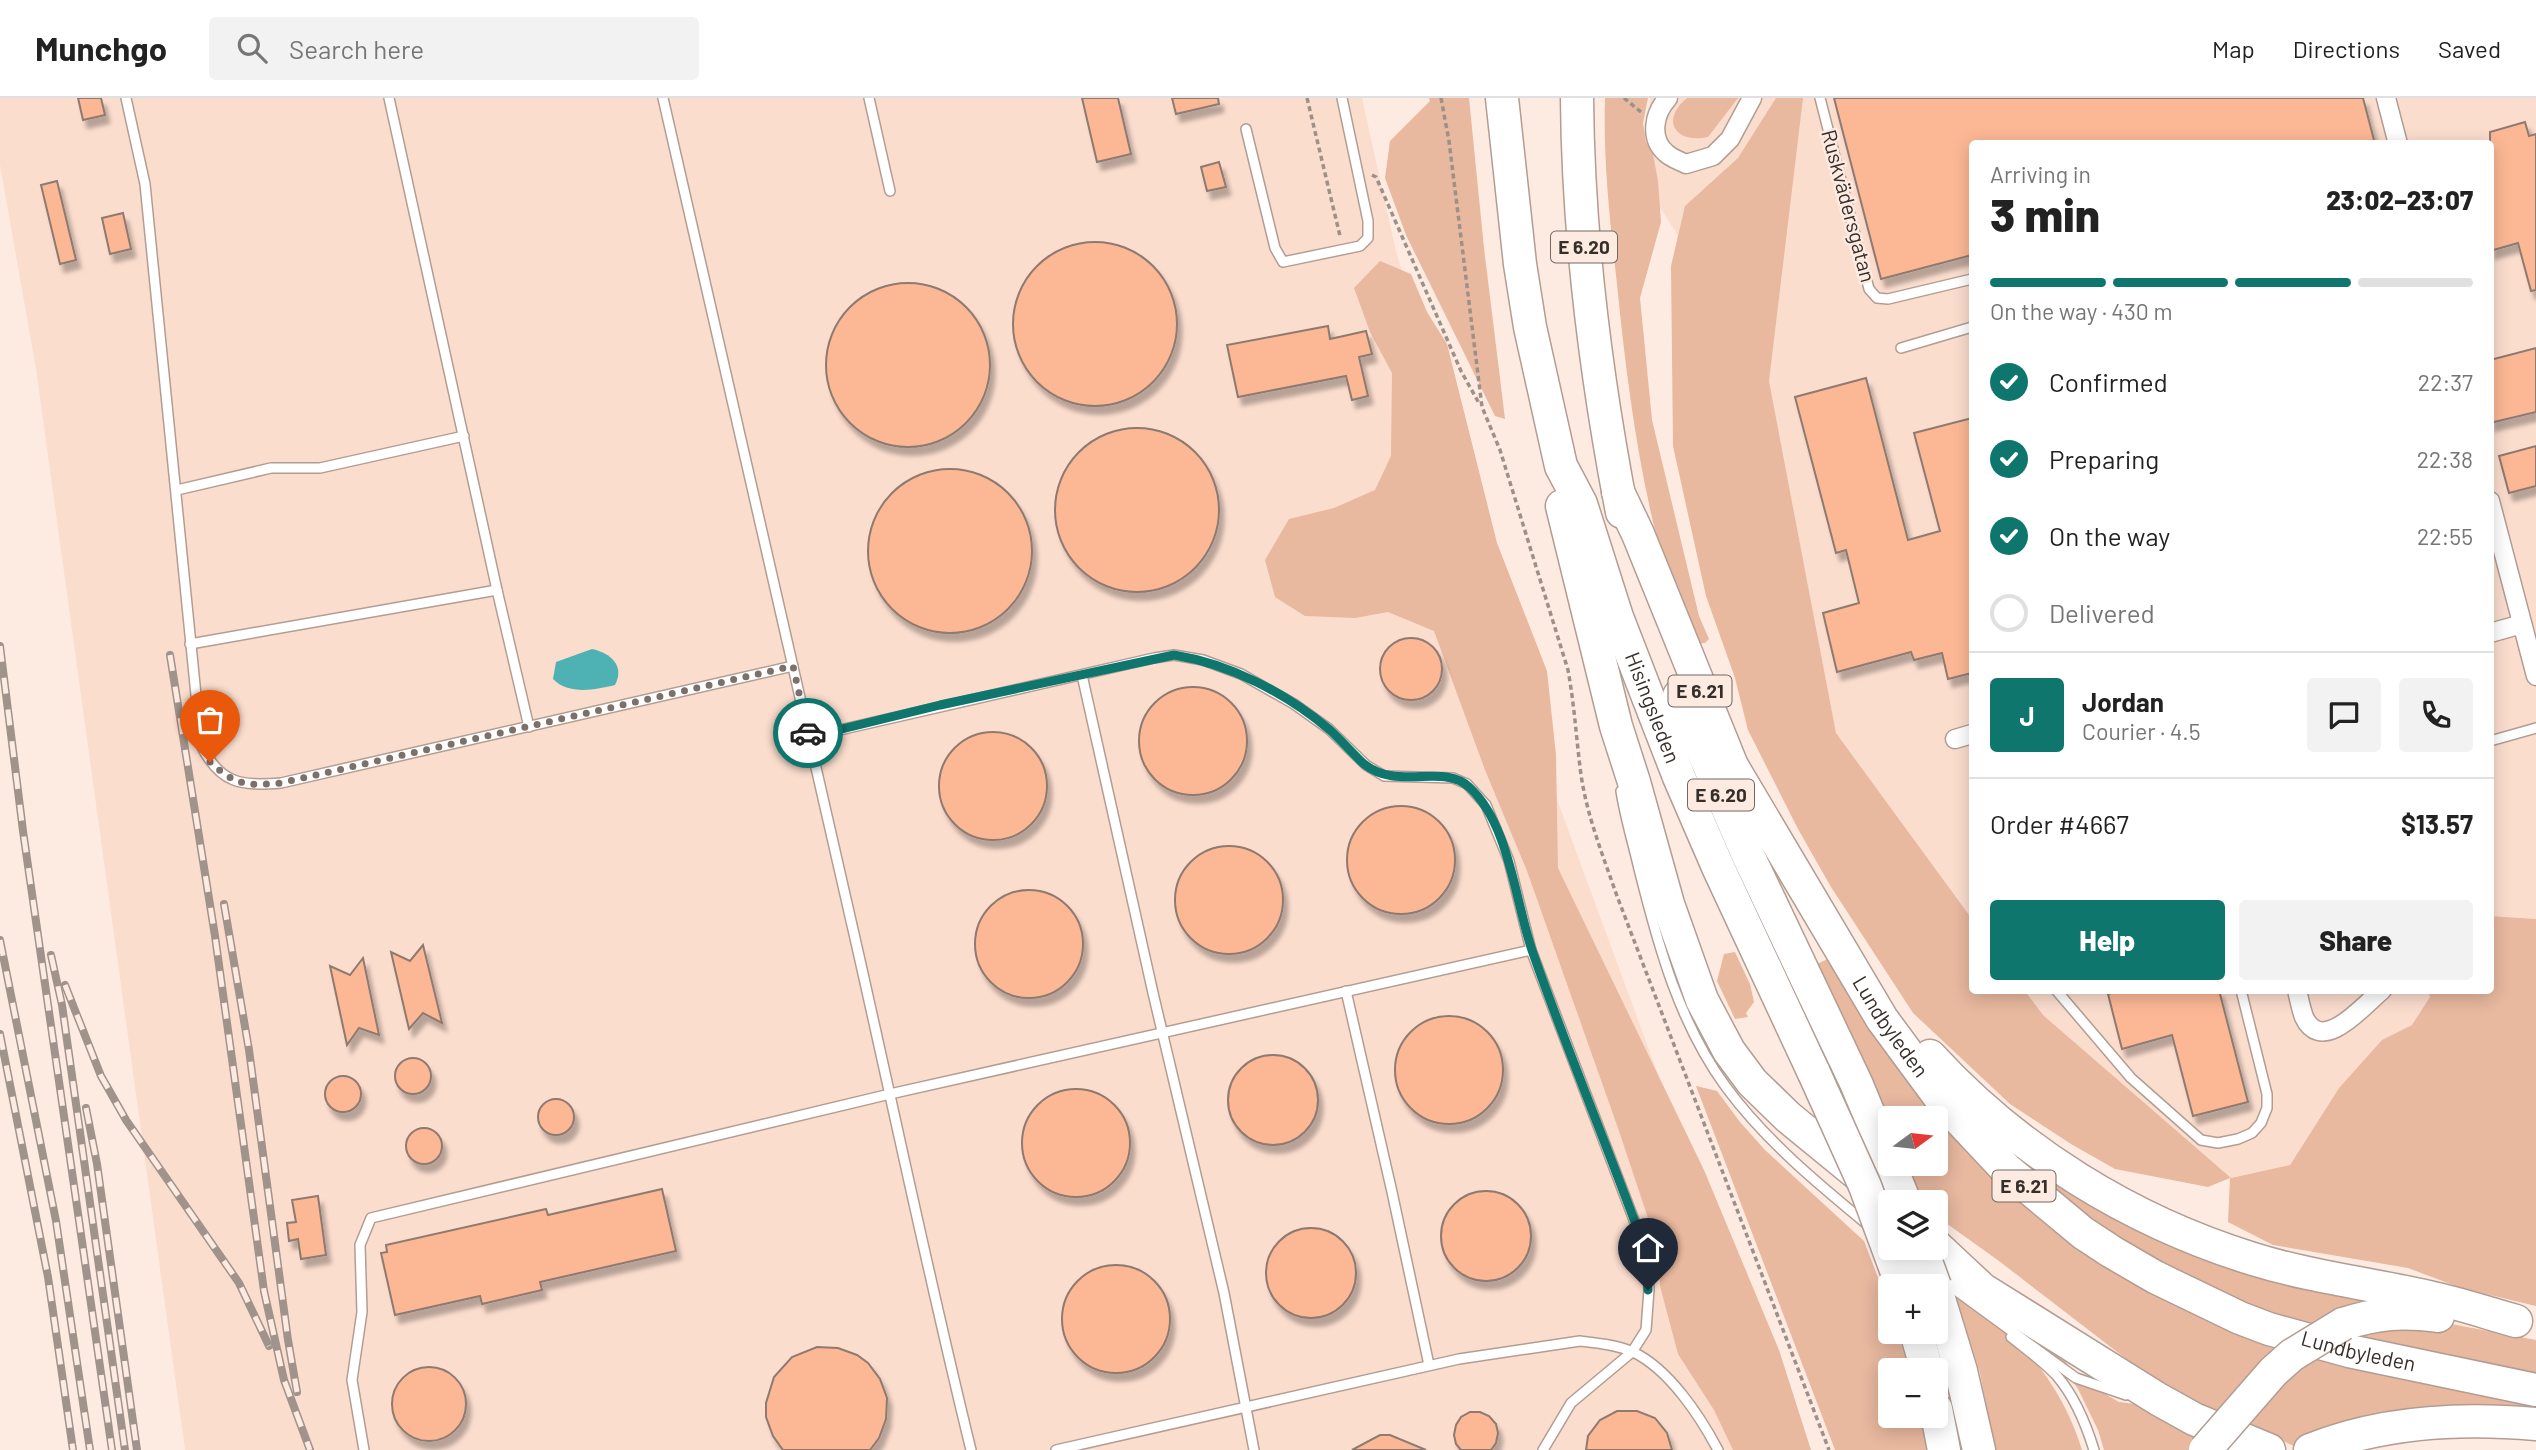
<!DOCTYPE html>
<meta charset="utf-8">
<style>
:root{--surface:#fff;--page:#f2f2f2;--text:#222;--muted:#767676;--line:#e0e0e0;--accent:#0f766e}
body{margin:0;font-family:Barlow,sans-serif;background:var(--page);color:var(--text);height:100vh;display:flex;flex-direction:column;font-size:26px;white-space:nowrap}
*{box-sizing:border-box;margin:0}
p{font-size:23px;color:var(--muted)}
.icon{flex:none;width:38px;height:38px;fill:none;stroke:currentColor;stroke-width:2;stroke-linecap:round;stroke-linejoin:round}
.map{position:relative;flex:1;overflow:hidden}
.drawer{position:absolute;left:1969px;top:42px;width:525px;height:854px;display:flex;flex-direction:column;background:var(--surface);border-radius:7px;box-shadow:0 4px 18px #0003}
.drawer>*{flex:none}
.needle{width:46px;rotate:75deg}
.buttons{position:absolute;left:1878px;top:1008px;display:grid;gap:14px}
.buttons a{display:grid;place-items:center;width:70px;height:70px;border-radius:7px;background:var(--surface);box-shadow:0 4px 18px #0003;font-size:35px}
.pin{position:absolute;display:grid;place-items:center;width:60px;height:60px;color:#fff;margin:-72px -30px;border-radius:50% 50% 50% 0;rotate:-45deg;box-shadow:0 0 7px #0007}
.pin .icon{rotate:45deg}
.courier{position:absolute;display:grid;place-items:center;width:70px;height:70px;margin:-35px;border:5px solid #0f766e;border-radius:50%;background:#fff;color:#222;box-shadow:0 2px 9px #0007}
.head em{font-style:normal;font-weight:800}
.head div{display:flex;flex-direction:column-reverse}
.head{display:flex;align-items:center;justify-content:space-between;height:119px;padding:0 21px}
h1{font-size:46px;font-weight:800;line-height:52px}
.bar{display:grid;grid-template-columns:repeat(4,1fr);gap:10px 7px;align-content:center;height:84px;padding:0 21px}
.bar i{height:9px;border-radius:5px;background:var(--line)}
.bar .on{background:var(--accent)}
.bar p{grid-column:span 4}
.line{display:flex;align-items:center;gap:18px;padding:0 21px;border-top:2px solid var(--line)}
.line div{flex:1}
.round{display:grid;place-items:center;flex:none;width:74px;height:74px;border-radius:7px;background:var(--page)}
ol{padding:0 21px;list-style:none}
li{display:flex;align-items:center;gap:21px;height:77px}
li p{margin-inline-start:auto}
li .icon{padding:7px;border-radius:50%;background:var(--accent);color:#fff;stroke-width:4}
li:last-child{color:var(--muted)}
li i{width:38px;height:38px;border:4px solid var(--line);border-radius:50%}
.cta{display:flex;gap:14px;margin-top:auto;padding:14px 21px}
.cta a{flex:1;height:80px;border-radius:7px;background:var(--accent);color:#fff;font-size:28px;font-weight:800;line-height:80px;text-align:center}
.cta a+a{background:var(--page);color:var(--text)}
header{display:flex;align-items:center;gap:42px;box-sizing:border-box;height:98px;padding:0 35px;background:var(--surface);border-bottom:2px solid var(--line)}
header strong{font-size:33px}
nav{display:flex;gap:38px;margin-inline-start:auto;font-size:24px}
.search{width:490px;height:63px;background:var(--page);display:flex;align-items:center;gap:18px;box-sizing:border-box;padding:0 24px;border-radius:7px;color:var(--muted);font-size:26px}
.map>svg:first-child{display:block}
</style>
<header>
<strong>Munchgo</strong>
<div class="search"><svg class="icon" aria-label="search" viewBox="0 0 24 24"><circle cx="10" cy="10" r="6"/><path d="M15 15l6 6"/></svg>Search here</div>
<nav><a>Map</a><a>Directions</a><a>Saved</a></nav>
</header>
<div class="map">
<svg width="2536" height="1352" viewBox="0 0 2536 1352">
<defs>
<filter id="shadow"><feDropShadow dx="4.5" dy="8" stdDeviation="2" flood-color="#0004"/></filter>
</defs>
<rect width="100%" height="100%" fill="#fdebe2"/>
<!-- built -->
<g fill="#fbddce">
<polygon points="0,0 1362,0 1396,153 1547,674 1796,1352 185,1352 36,271 0,67"/>
<polygon points="1650,0 2536,0 2536,821 2490,818 2490,46 1972,46 1972,821 1836,635 1769,283 1646,87"/>
<polygon points="2428,892 2431,899 2412,927 2382,942 2339,990 2289,1068 2230,1080 2043,917 2025,893"/>
</g>
<!-- green -->
<g fill="#e8b89f">
<polygon points="1429,0 1469,0 1484,150 1505,321 1495,318 1406,137 1385,80 1390,43 1430,3"/>
<path d="M1605,0H1648L1643,25L1646,44L1653,56L1658,83L1661,124L1640,200L1652,322L1699,518L1709,541L1705,545L1690,546C1646,432 1629,307 1617,186C1610,124 1603,62 1605,0Z"/>
<path d="M1687,0H1738L1708,39C1675,46 1660,22 1687,0Z"/>
<polygon points="1776,0 1803,0 1769,283 1836,635 1972,821 1972,892 2025,893 2043,917 2231,1080 2290,1067 2339,990 2382,942 2412,927 2430,899 2428,893 2490,892 2490,818 2536,821 2536,1208 2461,1190 2408,1170 2273,1147 2228,1124 2230,1080 2208,1089 2115,1071 2071,1046 2010,1006 1913,915 1831,789 1798,731 1748,632 1735,580 1706,498 1673,348 1671,168 1685,108 1738,60"/>
<polygon points="1380,163 1411,176 1427,214 1447,246 1497,445 1547,573 1556,657 1558,770 1704,1072 1779,1252 1811,1352 1733,1352 1714,1312 1678,1256 1660,1188 1658,1150 1619,1033 1527,773 1485,672 1434,533 1388,514 1355,520 1305,518 1275,499 1265,462 1289,421 1334,410 1375,392 1391,358 1392,275 1370,234 1354,190"/>
<polygon points="1735,854 1750,886 1754,904 1746,915 1748,919 1735,921 1717,883 1724,856"/>
<polygon points="1832,859 1966,1049 2289,1247 2221,1318 2138,1270 1999,1163 1936,1118 1936,1104 1923,1104 1908,1066 1936,1066 1936,1020 1890,1020 1890,1024 1817,866"/>
<polygon points="1696,988 1717,993 1740,1024 1765,1052 1864,1143 1890,1211 1890,1234 1897,1234 1910,1272 1890,1272 1890,1318 1921,1318 1929,1352 1835,1352"/>
<polygon points="1967,1014 2049,1074 2389,1200 2309,1234 2238,1208 2071,1114"/>
<path d="M1956,1200C2017,1230 2063,1288 2082,1352H1995L1980,1275Z"/>
<polygon points="2441,1224 2536,1242 2536,1280 2344,1241 2354,1234"/>
<polygon points="2048,1249 2056,1253 2078,1278 2091,1288 2119,1304 2136,1306 2203,1339 2193,1352 2104,1352 2098,1332 2078,1291"/>
<polygon points="2316,1254 2536,1300 2536,1313 2312,1339 2294,1348 2243,1325"/>
</g>
<!-- water -->
<path fill="#4eb2b5" d="M592,551C611,555 625,568 615,587C595,592 568,597 553,581L556,564Z"/>
<!-- building -->
<g fill="#fcb895" stroke="#8e7a70" stroke-width="2" filter="url(#shadow)">
<polygon points="78,0 101,0 105,17 83,22"/>
<polygon points="1082,0 1118,0 1131,56 1097,64"/>
<polygon points="1172,0 1218,0 1219,6 1176,16"/>
<polygon points="1834,0 2363,0 2375,46 1972,46 1972,157 1881,181"/>
<polygon points="2525,24 2529,38 2536,36 2536,192 2531,193 2518,145 2490,153 2490,34"/>
<polygon points="1219,64 1226,89 1207,93 1201,69"/>
<polygon points="57,83 76,162 60,166 41,87"/>
<polygon points="123,115 131,151 110,156 102,120"/>
<circle cx="1095" cy="226" r="82"/>
<circle cx="908" cy="267" r="82"/>
<polygon points="1328,228 1330,241 1366,233 1372,256 1359,259 1368,298 1352,302 1346,278 1238,299 1227,247"/>
<polygon points="2536,250 2536,314 2490,325 2490,262"/>
<polygon points="1866,280 1908,442 1940,433 1914,335 1972,320 1972,575 1948,581 1942,555 1914,562 1911,554 1837,574 1823,515 1859,505 1846,452 1836,455 1795,299"/>
<circle cx="1137" cy="412" r="82"/>
<polygon points="2536,348 2536,388 2509,395 2499,358"/>
<circle cx="950" cy="453" r="82"/>
<circle cx="1411" cy="571" r="31"/>
<circle cx="1193" cy="643" r="54"/>
<circle cx="993" cy="688" r="54"/>
<circle cx="1401" cy="762" r="54"/>
<circle cx="1229" cy="802" r="54"/>
<circle cx="1029" cy="846" r="54"/>
<polygon points="423,847 442,925 423,915 409,931 391,854 410,863"/>
<polygon points="363,860 379,937 359,930 347,947 330,868 350,877"/>
<polygon points="2121,892 2219,892 2248,1004 2193,1018 2172,937 2122,951 2108,896"/>
<circle cx="1449" cy="972" r="54"/>
<circle cx="1273" cy="1002" r="45"/>
<circle cx="413" cy="978" r="18"/>
<circle cx="343" cy="996" r="18"/>
<circle cx="1076" cy="1045" r="54"/>
<circle cx="556" cy="1019" r="18"/>
<circle cx="424" cy="1048" r="18"/>
<polygon points="662,1091 676,1153 540,1184 542,1192 482,1206 480,1198 395,1217 381,1155 387,1154 386,1147 546,1111 548,1117"/>
<circle cx="1486" cy="1138" r="45"/>
<polygon points="318,1098 326,1157 301,1161 298,1141 289,1143 287,1125 296,1124 292,1102"/>
<circle cx="1311" cy="1175" r="45"/>
<circle cx="1116" cy="1221" r="54"/>
<polygon points="817,1249 838,1250 857,1257 868,1265 880,1281 887,1300 886,1321 879,1340 870,1352 783,1352 773,1338 766,1319 766,1305 774,1279 792,1259"/>
<circle cx="429" cy="1306" r="37"/>
<polygon points="1617,1313 1637,1313 1655,1320 1667,1335 1672,1352 1586,1352 1588,1338 1600,1322"/>
<polygon points="1470,1314 1480,1314 1489,1318 1496,1326 1498,1335 1496,1345 1491,1352 1461,1352 1456,1346 1454,1337 1456,1327 1461,1319"/>
<polygon points="1380,1337 1390,1337 1426,1352 1352,1352"/>
</g>
<g fill="none" stroke-linecap="round" stroke-linejoin="round">
<!-- lane casing -->
<g stroke="#b29d93" stroke-width="12">
<g id="lane">
<path d="M126,0L145,86L201,647C220,686 241,688 281,685L793,568"/>
<polyline points="389,0 497,492 529,629"/>
<path d="M663,0C729,283 793,566 857,849C895,1017 930,1185 971,1352"/>
<polyline points="869,0 890,93"/>
<polyline points="1820,0 1869,191 1877,200 1888,201 1972,181"/>
<polyline points="1246,31 1275,150 1283,164 1360,148 1368,140 1368,123 1342,0"/>
<polyline points="1901,250 1972,229"/>
<polyline points="177,392 271,370 320,370 464,338"/>
<polyline points="190,546 497,492"/>
<polyline points="1082,577 1153,895 1224,1195 1254,1352"/>
<polyline points="809,639 1154,560 1174,557 1203,562 1241,576 1294,606 1329,631 1366,667 1384,678 1453,680 1467,686 1486,707 1509,763 1531,852"/>
<polyline points="2490,643 2536,630"/>
<path d="M1621,693C1625,719 1633,745 1639,771C1658,847 1679,925 1726,989C1765,1042 1817,1085 1868,1127"/>
<polyline points="2056,892 2131,980 2201,1042 2218,1045 2238,1041 2252,1035 2261,1025 2267,1010 2267,996 2241,892"/>
<polyline points="1346,893 1392,1094 1429,1267"/>
<polyline points="1943,1183 2076,1280 2126,1297"/>
<path d="M2011,1239C2026,1251 2044,1264 2057,1278C2075,1299 2086,1326 2094,1352"/>
<polyline points="364,1352 352,1282 362,1214 360,1147 371,1120 890,996 1531,852 1642,1143 1647,1164 1649,1192 1646,1232 1632,1254 1571,1305 1543,1352"/>
<path d="M1056,1352L1459,1261L1580,1243C1597,1245 1617,1247 1633,1254C1669,1271 1700,1318 1718,1352"/>
</g>
</g>
<!-- street casing -->
<g stroke="#b29d93" stroke-width="21">
<g id="street">
<path d="M1668,0C1654,15 1649,40 1666,55C1671,60 1680,63 1686,66L1713,58L1730,41L1752,0"/>
<polyline points="2386,0 2398,46"/>
<polyline points="2490,403 2536,578"/>
<polyline points="2490,535 2522,526"/>
<polyline points="1955,641 1972,636"/>
<path d="M2297,892C2299,901 2301,911 2304,919C2322,958 2364,907 2382,892"/>
</g>
</g>
<!-- highway casing -->
<g stroke="#b29d93" stroke-width="35">
<g id="highway">
<path id="s1" d="M1502,0L1520,166L1530,229L1561,368L1581,406L1617,519L1679,679L1718,769L1814,975"/>
<path d="M1577,0C1578,138 1596,279 1622,414"/>
<path id="s2" d="M1618,394L1638,436L1732,668L1882,921L1944,1005L2006,1071L2083,1135L2112,1154L2155,1179L2240,1220L2269,1231L2349,1253L2536,1292"/>
<polyline points="1562,408 1616,628 1634,684 1668,806 1702,902 1729,953 1752,984 1788,1019 1865,1082"/>
<polyline points="1679,598 1747,755 1857,987 1905,1104"/>
<path d="M1930,958C2017,1053 2130,1123 2253,1161C2311,1179 2371,1186 2429,1199C2458,1205 2487,1215 2516,1223"/>
<polyline points="1936,1148 1982,1191 2158,1301 2194,1321 2269,1352"/>
<polyline points="1936,1191 1961,1273 1979,1352"/>
<path d="M2343,1226C2378,1215 2402,1213 2438,1218"/>
<polyline points="1916,1234 1927,1272"/>
<polyline points="1936,1311 1944,1352"/>
<path d="M2310,1352C2382,1323 2459,1319 2536,1326"/>
</g>
</g>
<!-- path -->
<g stroke="#9d9089" stroke-width="3.5" stroke-dasharray="5 3.5" stroke-linecap="butt">
<polyline points="1307,0 1340,138"/>
<path d="M1441,0L1449,43L1482,309L1500,352L1568,572C1574,605 1576,636 1580,669C1585,713 1602,755 1617,798L1829,1352"/>
<polyline points="1624,0 1641,14"/>
<polyline points="1372,77 1376,79 1461,273 1480,307"/>
</g>
<!-- lane -->
<use href="#lane" stroke="#fff" stroke-width="9"/>
<!-- street -->
<use href="#street" stroke="#fff" stroke-width="18"/>
<!-- highway -->
<use href="#highway" stroke="#fff" stroke-width="32"/>
<!-- rail casing -->
<g stroke="#a0938c" stroke-width="8">
<g id="rail">
<polyline points="0,548 23,733 112,1352"/>
<polyline points="170,557 215,838 264,1193 284,1282 310,1352"/>
<polyline points="224,806 249,952 288,1242 297,1294"/>
<polyline points="0,842 56,1123 90,1352"/>
<polyline points="51,857 62,907 125,1352"/>
<polyline points="65,887 101,978 126,1022 239,1185 269,1248"/>
<polyline points="0,936 48,1179 73,1352"/>
<polyline points="86,1010 97,1066 137,1352"/>
</g>
</g>
<!-- rail -->
<use href="#rail" stroke="#fdebe2" stroke-width="5" stroke-dasharray="16" stroke-linecap="butt"/>
<!-- highway-bridge casing -->
<g stroke="#b29d93" stroke-width="35" stroke-linecap="butt">
<g id="highway-bridge">
<polyline points="1814,975 1865,1088 1902,1188"/>
<polyline points="1921,1150 1935,1188"/>
<polyline points="2205,1352 2273,1274 2292,1257 2343,1226"/>
</g>
</g>
<!-- highway-bridge -->
<use href="#highway-bridge" stroke="#fff" stroke-width="32"/>
</g>
<g fill="none" stroke-linecap="round" stroke-linejoin="round">
<!-- done -->
<path stroke="#7c706a" stroke-width="7" stroke-dasharray="0 12.6" d="M210,664C237,688 246,688 281,685L793,568L808,635"/>
<!-- route -->
<path stroke="#0f766e" stroke-width="9" d="M808,635L809,639L940,607L1174,557C1230,566 1286,595 1330,632C1342,643 1352,655 1364,666C1397,693 1444,665 1469,689C1510,726 1515,805 1533,855C1567,952 1607,1047 1642,1143L1647,1164L1648,1192"/>
</g>
<g text-anchor="middle" stroke-width="5" stroke-linejoin="round" paint-order="stroke">
<!-- shield labels -->
<g fill="#fdebe2" stroke="#726761" stroke-width="2">
<rect x="1551" y="133.5" width="66" height="31" rx="5"/>
<rect x="1668.5" y="577.5" width="63" height="31" rx="5"/>
<rect x="1688" y="681.5" width="66" height="31" rx="5"/>
<rect x="1992.5" y="1072.5" width="63" height="31" rx="5"/>
</g>
<g font-size="19" font-weight="bold" fill="#362e2a">
<text x="1584" y="156">E 6.20</text>
<text x="1700" y="600">E 6.21</text>
<text x="1721" y="704">E 6.20</text>
<text x="2024" y="1095">E 6.21</text>
</g>
<!-- street labels -->
<g font-size="21" fill="#362e2a" stroke="#fdebe2">
<text transform="translate(1848 108) rotate(75)" y="7">Ruskvädersgatan</text>
<text dy="7" stroke="none"><textPath href="#s1" startOffset="632">Hisingsleden</textPath></text>
<text dy="7" stroke="none"><textPath href="#s2" startOffset="602">Lundbyleden</textPath></text>
<text dy="7" stroke="none"><textPath href="#s2" startOffset="1188">Lundbyleden</textPath></text>
</g>
</g>
</svg>
<div class="buttons">
<a><svg class="needle" viewBox="-14 -14 28 28"><path d="M0-13l5 13h-10z" fill="#e53935"/><path d="M0 13l5-13h-10z" fill="#767676"/></svg></a>
<a><svg class="icon" aria-label="layers" viewBox="0 0 24 24"><path d="M12 4l9 5-9 5-9-5zM3 14l9 5 9-5"/></svg></a>
<a>+</a>
<a>−</a>
</div>
<div class="pin" style="left:210px;top:664px;background:#ea580c"><svg class="icon" aria-label="bag" viewBox="0 0 24 24"><path d="M5 8h14l-1 12H6zM9 8a3 3 0 0 1 6 0"/></svg></div>
<div class="pin" style="left:1648px;top:1192px;background:#1f2937"><svg class="icon" aria-label="home" viewBox="0 0 24 24"><path d="M3 11l9-7 9 7M6 9v11h12V9"/></svg></div>
<div class="courier" style="left:808px;top:635px"><svg class="icon" aria-label="car" viewBox="0 0 24 24"><path d="M5 17H2v-5l4-1 3-4h7l3 4 3 1v5h-3M9 17h6M6 11h13"/><circle cx="7" cy="17" r="2"/><circle cx="17" cy="17" r="2"/></svg></div>
<section class="drawer">
<div class="head"><div><h1>3 min</h1><p>Arriving in</p></div><em>23:02–23:07</em></div>
<div class="bar"><i class="on"></i><i class="on"></i><i class="on"></i><i></i><p>On the way · 430 m</p></div>
<ol>
<li><svg class="icon" aria-label="check" viewBox="0 0 24 24"><path d="M5 12l5 5 9-10"/></svg>Confirmed<p>22:37</p></li>
<li><svg class="icon" aria-label="check" viewBox="0 0 24 24"><path d="M5 12l5 5 9-10"/></svg>Preparing<p>22:38</p></li>
<li><svg class="icon" aria-label="check" viewBox="0 0 24 24"><path d="M5 12l5 5 9-10"/></svg>On the way<p>22:55</p></li>
<li><i></i>Delivered</li>
</ol>
<div class="line" style="height:126px"><b class="round" style="background:var(--accent);color:#fff">J</b><div><b>Jordan</b><p>Courier · 4.5</p></div><a class="round"><svg class="icon" aria-label="chat" viewBox="0 0 24 24"><path d="M4 5h16v11H9l-5 4z"/></svg></a><a class="round"><svg class="icon" aria-label="phone" viewBox="0 0 24 24"><path d="M5 4h4l2 5-3 2q2 4 5 5l2-3 5 2v4C11 20 4 13 5 4z"/></svg></a></div>
<div class="line" style="height:91px"><div>Order #4667</div><b>$13.57</b></div>
<div class="cta"><a>Help</a><a>Share</a></div>
</section>
</div>
